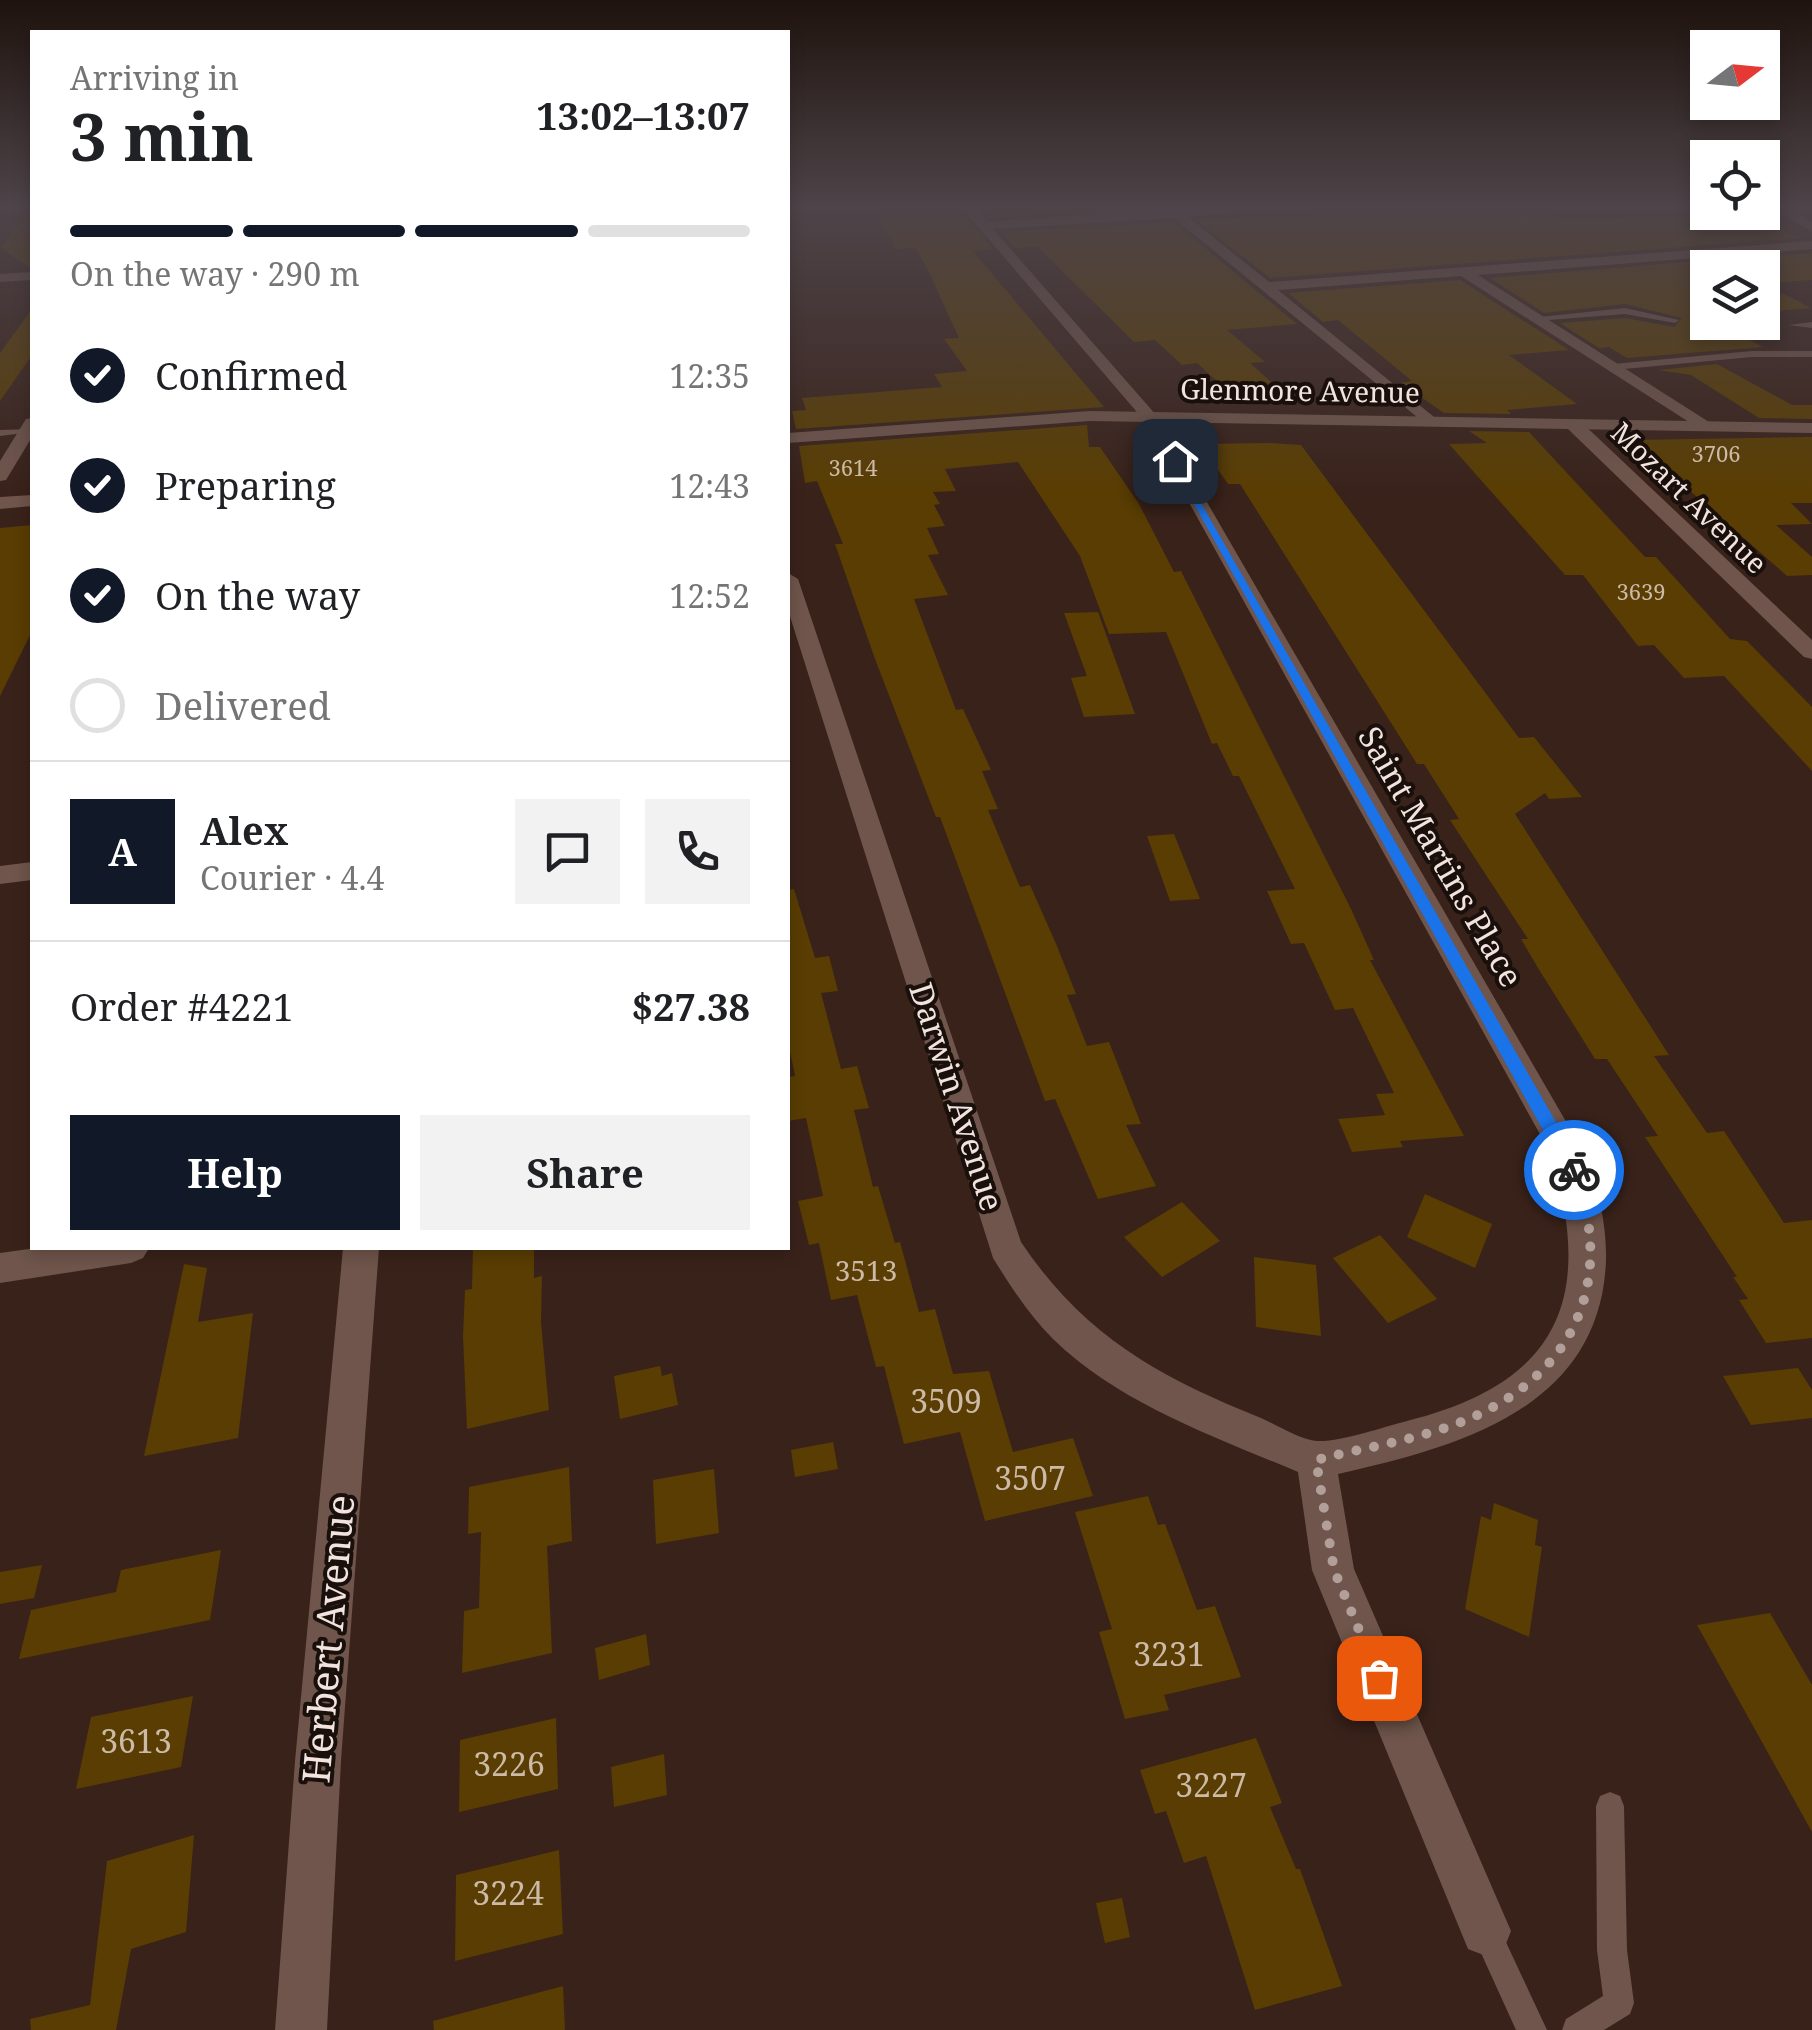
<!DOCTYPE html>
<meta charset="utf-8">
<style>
:root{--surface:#fff;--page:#f2f2f2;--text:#202124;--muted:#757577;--line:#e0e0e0;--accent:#111827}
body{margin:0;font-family:"Noto Serif",serif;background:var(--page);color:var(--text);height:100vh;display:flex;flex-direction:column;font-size:38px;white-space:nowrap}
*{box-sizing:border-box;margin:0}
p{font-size:32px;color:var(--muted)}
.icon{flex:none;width:55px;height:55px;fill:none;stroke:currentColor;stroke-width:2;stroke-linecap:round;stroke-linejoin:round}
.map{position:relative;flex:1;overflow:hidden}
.details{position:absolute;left:30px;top:30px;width:760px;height:1220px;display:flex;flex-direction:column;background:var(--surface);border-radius:0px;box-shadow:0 5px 15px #0003}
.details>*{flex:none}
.needle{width:65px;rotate:74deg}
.controls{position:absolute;left:1690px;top:30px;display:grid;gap:20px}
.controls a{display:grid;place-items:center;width:90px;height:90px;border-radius:0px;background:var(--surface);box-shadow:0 5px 15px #0003;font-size:50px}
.pin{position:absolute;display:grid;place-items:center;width:85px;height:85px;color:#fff;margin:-42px;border-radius:20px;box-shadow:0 5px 15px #0006}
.courier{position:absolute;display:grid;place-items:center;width:100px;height:100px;margin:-50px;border:8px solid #1a73e8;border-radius:50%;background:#fff;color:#222;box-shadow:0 2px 12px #0007}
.summary em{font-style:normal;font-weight:700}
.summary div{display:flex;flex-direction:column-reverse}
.summary{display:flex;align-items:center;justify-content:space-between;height:170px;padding:0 40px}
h1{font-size:65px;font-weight:700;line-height:75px}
.bar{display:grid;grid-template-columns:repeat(4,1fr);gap:15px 10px;align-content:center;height:120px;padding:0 40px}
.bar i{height:12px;border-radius:8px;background:var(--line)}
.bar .on{background:var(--accent)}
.bar p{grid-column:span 4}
.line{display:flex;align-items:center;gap:25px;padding:0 40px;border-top:2px solid var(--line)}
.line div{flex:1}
.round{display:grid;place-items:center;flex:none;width:105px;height:105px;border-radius:0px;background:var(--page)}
ol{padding:0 40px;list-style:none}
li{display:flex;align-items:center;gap:30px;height:110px}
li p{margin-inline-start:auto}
li .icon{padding:10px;border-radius:50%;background:var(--accent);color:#fff;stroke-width:4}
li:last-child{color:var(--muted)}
li i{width:55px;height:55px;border:5px solid var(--line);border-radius:50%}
.button{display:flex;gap:20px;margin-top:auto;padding:20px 40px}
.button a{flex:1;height:115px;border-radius:0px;background:var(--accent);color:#fff;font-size:40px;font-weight:700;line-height:115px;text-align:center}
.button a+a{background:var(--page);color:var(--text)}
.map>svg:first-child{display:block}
</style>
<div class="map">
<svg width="1812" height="2030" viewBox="0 0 1812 2030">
<rect width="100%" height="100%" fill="#39221a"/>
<!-- building -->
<g fill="#593d02">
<polygon points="32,209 32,269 0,248"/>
<polygon points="940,209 945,214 962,213 993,249 973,251 1104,407 796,429 792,411 806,410 802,398 942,387 934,374 967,371 944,339 959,338 926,266 915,248 896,249 877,213"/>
<polygon points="1029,209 1112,209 989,218 983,212"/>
<polygon points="1416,209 1541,209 1562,221 1735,212 1801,238 1270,278 1197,220"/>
<polygon points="1173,222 1297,324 1227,330 1265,362 1250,363 1280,390 1232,395 1197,363 1182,365 1155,340 1134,342 1037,246 1015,248 1001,232"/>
<polygon points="1812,253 1812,280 1766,283 1762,281 1762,268 1735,268 1724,260"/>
<polygon points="1701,261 1712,268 1708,268 1708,316 1704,316 1708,322 1716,322 1763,347 1627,358 1609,347 1599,348 1560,323 1625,318 1674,327 1682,318 1625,304 1544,313 1490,278"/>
<polygon points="1460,280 1569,350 1509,355 1577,404 1507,410 1511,414 1444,413 1401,383 1412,381 1338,320 1323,322 1288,293"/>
<polygon points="1782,293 1811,308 1762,312 1762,295 1777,299"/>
<polygon points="32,309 32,355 0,401 0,353"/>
<polygon points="1717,364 1792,405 1812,405 1812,419 1759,418 1691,375 1658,370"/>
<polygon points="1087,425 1089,447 1100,447 1139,504 1174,572 1181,571 1351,909 1374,960 1370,960 1464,1136 1400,1141 1403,1147 1352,1152 1338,1119 1385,1115 1376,1094 1394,1093 1353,1008 1335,1010 1304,943 1291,944 1267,891 1295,889 1239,776 1233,776 1217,743 1212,744 1166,632 1109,634 1080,556 1018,462 945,469 956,491 933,492 940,504 934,505 945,526 927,528 939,554 928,555 948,595 914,599 956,710 963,709 991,770 982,771 998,809 988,810 1020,887 1030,885 1057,946 1076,994 1067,995 1087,1046 1109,1042 1141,1124 1126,1125 1156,1186 1098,1199 1055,1099 1045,1101 940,817 936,817 875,659 835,544 843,544 817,481 805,483 799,446"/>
<polygon points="1469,431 1529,432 1645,557 1656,557 1730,639 1747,641 1812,707 1812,771 1724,676 1684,678 1654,645 1638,646 1583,575 1565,575 1449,444 1487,443"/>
<polygon points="1812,437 1812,503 1791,503 1812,524 1776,525 1812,557 1812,575 1787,576 1632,440"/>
<polygon points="1268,443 1301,445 1519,738 1534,737 1582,797 1549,799 1545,793 1515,814 1669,1055 1654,1056 1707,1133 1724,1131 1784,1223 1812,1220 1812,1338 1766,1343 1739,1300 1748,1299 1733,1277 1737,1277 1645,1137 1658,1136 1607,1059 1595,1059 1538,968 1521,939 1528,939 1450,820 1459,819 1424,764 1417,764 1240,484 1228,484 1200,444"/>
<polygon points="32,525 32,631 0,696 0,528"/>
<polygon points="1098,612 1135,714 1084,717 1071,678 1087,676 1064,613"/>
<polygon points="1174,834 1200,899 1170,901 1147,836"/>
<polygon points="794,889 815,958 829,956 838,991 821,993 841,1069 857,1066 869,1108 854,1110 873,1187 878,1186 895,1243 900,1242 919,1312 935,1309 953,1374 989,1371 1013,1452 1073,1438 1093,1496 985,1521 960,1432 904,1444 884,1366 876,1367 857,1295 831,1300 819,1243 809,1245 798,1201 823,1196 806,1118 788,1121 788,1077 795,1076 788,1042 788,890"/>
<polygon points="1425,1194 1492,1224 1475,1268 1407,1237"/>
<polygon points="1182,1202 1220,1241 1162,1277 1124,1237"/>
<polygon points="1380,1235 1437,1299 1388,1323 1333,1258"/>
<polygon points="473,1248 534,1248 534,1278 542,1276 541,1322 549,1410 467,1429 463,1336 465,1290 472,1289"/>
<polygon points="1254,1257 1316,1265 1321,1336 1256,1327"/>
<polygon points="184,1264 207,1268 198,1322 253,1313 238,1438 144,1456"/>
<polygon points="660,1366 662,1376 672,1373 678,1405 620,1419 614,1376"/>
<polygon points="1798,1368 1812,1390 1812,1418 1751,1425 1723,1376"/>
<polygon points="833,1442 838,1469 795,1477 791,1450"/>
<polygon points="569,1467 572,1541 547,1546 552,1653 462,1673 464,1611 479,1608 481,1532 468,1534 469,1487"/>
<polygon points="714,1469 719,1533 656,1544 653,1480"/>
<polygon points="1148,1496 1158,1525 1165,1524 1197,1610 1215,1606 1241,1677 1164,1695 1169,1710 1125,1719 1099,1632 1112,1629 1075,1512"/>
<polygon points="1494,1503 1538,1520 1535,1545 1542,1547 1529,1637 1465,1609 1481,1516 1491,1520"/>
<polygon points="221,1550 210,1620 19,1659 31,1610 116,1592 121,1570"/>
<polygon points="42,1565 34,1598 0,1604 0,1572"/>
<polygon points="1770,1613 1812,1685 1812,1832 1697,1625"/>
<polygon points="646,1634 650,1665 599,1680 595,1648"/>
<polygon points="193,1696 181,1767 76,1789 91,1717"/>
<polygon points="556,1718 558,1789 459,1812 460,1740"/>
<polygon points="1256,1738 1282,1803 1270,1807 1296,1869 1300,1869 1342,1986 1255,2010 1206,1856 1184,1863 1166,1811 1155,1814 1140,1770"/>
<polygon points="664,1754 667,1795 614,1807 611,1767"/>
<polygon points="194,1835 186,1932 131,1949 116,2030 31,2030 30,2019 90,2005 107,1861"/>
<polygon points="559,1850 563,1934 455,1961 456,1875"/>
<polygon points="1122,1898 1130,1937 1105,1943 1096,1903"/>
<polygon points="563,1986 565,2030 434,2030 433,2021"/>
</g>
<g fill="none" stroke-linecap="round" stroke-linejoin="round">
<!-- lane -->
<g fill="#6f554b" fill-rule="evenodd">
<polygon points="1697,251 1703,251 1731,268 1720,268 1697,255"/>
<polygon points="1762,285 1778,292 1779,294 1775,296 1762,291"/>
<polygon points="1625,308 1679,320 1675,323 1625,314 1535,321 1531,318"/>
<polygon points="1812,322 1812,328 1789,325"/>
<polygon points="1752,351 1812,351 1812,357 1752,357 1613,370 1608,367 1613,364"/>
<polygon points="32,429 32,432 0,436 0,430"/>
<polygon points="1610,1792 1620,1796 1624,1806 1627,1950 1634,2003 1630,2014 1604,2030 1562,2030 1566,2019 1603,1996 1597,1950 1596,1806 1600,1796"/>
<polygon points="1486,1916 1496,1921 1547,2030 1516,2030 1471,1931 1476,1921"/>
</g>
<!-- street -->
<g fill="#6f554b" fill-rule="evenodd">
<path d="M963,209H976L987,222L1165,209H1258L1188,217L1269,282L1812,241V249L1478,275L1709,422L1712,426L1703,431L1461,276L1278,290L1434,417L1436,421L1428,426L1174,218L993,229L1157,416L1579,1144C1597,1178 1607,1223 1606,1261C1600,1409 1458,1447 1338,1474L1354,1569L1511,1931L1504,1949L1486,1956L1468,1949L1312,1570L1298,1472C1213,1436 1120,1404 1053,1339C1029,1315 1011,1287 993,1258L788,610V573L798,579L1021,1242C1084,1336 1159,1377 1261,1418C1277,1425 1301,1440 1317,1441C1341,1442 1383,1427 1407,1421C1559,1383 1595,1299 1551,1154L1142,418Z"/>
<polygon points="32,272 32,280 0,282 0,274"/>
<polygon points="32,418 32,437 6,480 0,481 0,461 26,419"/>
<polygon points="1567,420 1579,420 1812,640 1812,659 1804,657 1567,428"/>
<polygon points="32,862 32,880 0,884 0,866"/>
<polygon points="36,1248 149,1248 143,1258 131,1263 0,1283 0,1253"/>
<polygon points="343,1248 379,1248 341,1761 327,2030 275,2030 295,1761"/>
</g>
<!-- secondary -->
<g fill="#6f554b" fill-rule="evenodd">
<polygon points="1777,209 1792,209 1812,222 1812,232"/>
<polygon points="1090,411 1812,423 1812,433 1090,421 788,443 788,433"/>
<polygon points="32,495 32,506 0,509 0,497"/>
</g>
</g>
<!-- sky -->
<linearGradient id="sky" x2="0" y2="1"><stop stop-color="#1f130e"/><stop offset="0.42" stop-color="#4e4449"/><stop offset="1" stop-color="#4e4449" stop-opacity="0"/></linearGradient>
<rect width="1812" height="493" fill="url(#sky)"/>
<!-- route -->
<polygon fill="#1a73e8" points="1175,458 1580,1164 1580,1175 1568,1175 1170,461"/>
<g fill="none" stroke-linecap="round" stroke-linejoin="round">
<!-- done -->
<path stroke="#b29f99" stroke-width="10" stroke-dasharray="0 18" d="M1379,1678L1334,1570L1316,1460C1374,1445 1440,1437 1493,1407C1586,1356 1611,1265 1574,1170"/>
</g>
<g text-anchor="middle" stroke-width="8" stroke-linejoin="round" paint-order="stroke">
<!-- far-number labels -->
<g font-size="22" fill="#ccbaa7">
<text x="1716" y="462">3706</text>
<text x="853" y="476">3614</text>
<text x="1641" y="600">3639</text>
</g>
<!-- far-street labels -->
<g font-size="28" fill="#f3e3de" stroke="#190f0b">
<text transform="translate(1300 391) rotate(1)" y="10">Glenmore Avenue</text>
<text transform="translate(1689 498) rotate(44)" y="10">Mozart Avenue</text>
</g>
<!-- number labels -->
<g font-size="28" fill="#ccbaa7">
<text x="866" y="1281">3513</text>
</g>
<!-- street labels -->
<g font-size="32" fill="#f3e3de" stroke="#190f0b">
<text transform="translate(1440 857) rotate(60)" y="11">Saint Martins Place</text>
<text transform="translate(956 1097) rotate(72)" y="11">Darwin Avenue</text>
</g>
<!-- near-number labels -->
<g font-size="32" fill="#ccbaa7">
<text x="946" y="1413">3509</text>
<text x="1030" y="1490">3507</text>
<text x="1169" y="1666">3231</text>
<text x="136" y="1753">3613</text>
<text x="509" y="1776">3226</text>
<text x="1211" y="1797">3227</text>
<text x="508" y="1905">3224</text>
</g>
<!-- near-street labels -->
<g font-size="38" fill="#f3e3de" stroke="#190f0b">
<text transform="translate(329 1639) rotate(-85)" y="13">Herbert Avenue</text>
</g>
</g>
</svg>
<div class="controls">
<a><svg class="needle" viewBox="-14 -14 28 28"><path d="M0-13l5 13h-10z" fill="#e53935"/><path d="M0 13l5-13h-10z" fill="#757577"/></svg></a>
<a><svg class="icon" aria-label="locate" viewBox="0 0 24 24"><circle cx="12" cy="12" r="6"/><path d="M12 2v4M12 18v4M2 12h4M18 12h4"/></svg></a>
<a><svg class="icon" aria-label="layers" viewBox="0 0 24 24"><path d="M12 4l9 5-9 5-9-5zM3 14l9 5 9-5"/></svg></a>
</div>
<div class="pin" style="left:1379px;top:1678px;background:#ea580c"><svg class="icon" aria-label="bag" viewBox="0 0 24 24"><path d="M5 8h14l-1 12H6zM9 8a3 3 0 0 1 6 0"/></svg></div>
<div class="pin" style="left:1175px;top:461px;background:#1f2937"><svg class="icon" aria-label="home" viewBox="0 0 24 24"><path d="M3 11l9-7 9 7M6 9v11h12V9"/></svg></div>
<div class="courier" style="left:1574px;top:1170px"><svg class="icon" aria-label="bike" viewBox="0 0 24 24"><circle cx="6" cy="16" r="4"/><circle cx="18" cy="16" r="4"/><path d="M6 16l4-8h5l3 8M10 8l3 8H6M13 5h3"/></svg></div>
<section class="details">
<div class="summary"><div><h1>3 min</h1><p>Arriving in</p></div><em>13:02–13:07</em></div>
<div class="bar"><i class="on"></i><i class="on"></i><i class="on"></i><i></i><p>On the way · 290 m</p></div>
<ol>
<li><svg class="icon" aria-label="check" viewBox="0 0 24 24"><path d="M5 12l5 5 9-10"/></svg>Confirmed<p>12:35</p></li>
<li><svg class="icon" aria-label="check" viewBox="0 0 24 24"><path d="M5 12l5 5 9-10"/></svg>Preparing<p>12:43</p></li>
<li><svg class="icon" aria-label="check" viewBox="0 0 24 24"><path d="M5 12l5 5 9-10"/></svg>On the way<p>12:52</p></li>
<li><i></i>Delivered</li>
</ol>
<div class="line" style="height:180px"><b class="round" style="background:var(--accent);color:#fff">A</b><div><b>Alex</b><p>Courier · 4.4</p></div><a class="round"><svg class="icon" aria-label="chat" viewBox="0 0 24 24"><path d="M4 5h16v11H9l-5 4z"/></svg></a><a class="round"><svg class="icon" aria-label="phone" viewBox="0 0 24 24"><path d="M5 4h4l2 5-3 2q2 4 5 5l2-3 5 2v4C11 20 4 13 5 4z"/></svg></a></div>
<div class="line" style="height:130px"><div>Order #4221</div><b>$27.38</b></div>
<div class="button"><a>Help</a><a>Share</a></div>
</section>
</div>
